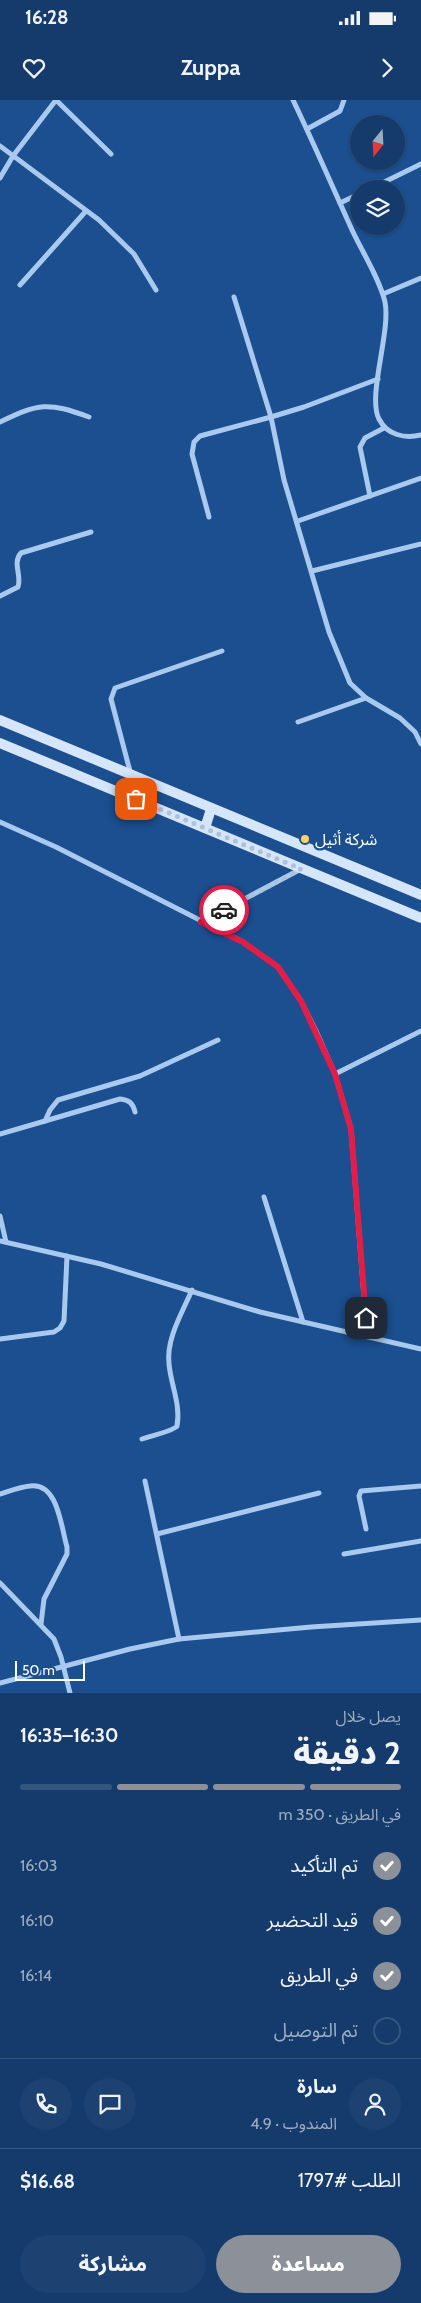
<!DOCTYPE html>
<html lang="ar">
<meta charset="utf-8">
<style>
:root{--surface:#143b6b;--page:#1d4271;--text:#f1f3f6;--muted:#9dadc1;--line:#33557e;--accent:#8c9099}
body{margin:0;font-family:Cabin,"Noto Sans Arabic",sans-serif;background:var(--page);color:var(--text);direction:rtl;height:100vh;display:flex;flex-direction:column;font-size:19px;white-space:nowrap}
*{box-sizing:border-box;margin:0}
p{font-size:16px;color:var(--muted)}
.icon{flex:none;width:28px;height:28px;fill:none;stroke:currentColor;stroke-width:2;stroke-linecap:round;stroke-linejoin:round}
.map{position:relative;height:1593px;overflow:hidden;direction:ltr}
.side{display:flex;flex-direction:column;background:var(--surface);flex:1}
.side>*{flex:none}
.needle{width:32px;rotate:198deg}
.tools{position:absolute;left:350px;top:15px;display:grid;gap:10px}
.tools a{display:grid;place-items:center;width:55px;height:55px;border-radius:50%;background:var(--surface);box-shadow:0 1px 4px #0004,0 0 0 1px var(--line);font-size:25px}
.scale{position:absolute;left:15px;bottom:12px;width:70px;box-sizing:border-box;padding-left:5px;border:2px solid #fff;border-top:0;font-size:14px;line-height:18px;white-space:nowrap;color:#fff;-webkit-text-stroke:4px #1b4f8f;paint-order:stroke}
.pin{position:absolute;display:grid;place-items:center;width:42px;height:42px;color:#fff;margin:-21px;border-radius:10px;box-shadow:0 2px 8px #0006}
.courier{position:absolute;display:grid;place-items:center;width:50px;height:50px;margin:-25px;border:4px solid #e11d48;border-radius:50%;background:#fff;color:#222;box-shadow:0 1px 6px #0007}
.headline em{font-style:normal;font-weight:800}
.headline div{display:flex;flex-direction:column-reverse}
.headline{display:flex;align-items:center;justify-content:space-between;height:85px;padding:0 20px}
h1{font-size:32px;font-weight:800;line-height:38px}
.bar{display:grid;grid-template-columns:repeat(4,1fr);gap:8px 5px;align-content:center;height:60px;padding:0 20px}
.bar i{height:6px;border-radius:4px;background:var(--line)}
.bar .active{background:var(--accent)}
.bar p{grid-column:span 4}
.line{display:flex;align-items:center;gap:12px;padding:0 20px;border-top:1px solid var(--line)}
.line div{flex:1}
.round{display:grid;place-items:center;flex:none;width:52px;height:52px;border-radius:26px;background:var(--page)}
ol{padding:0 20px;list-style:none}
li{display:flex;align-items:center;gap:15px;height:55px}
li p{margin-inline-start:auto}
li .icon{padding:5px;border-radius:50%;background:var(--accent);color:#fff;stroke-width:4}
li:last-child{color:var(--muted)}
li i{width:28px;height:28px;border:2px solid var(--line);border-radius:50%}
.button{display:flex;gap:10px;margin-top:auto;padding:10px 20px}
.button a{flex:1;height:58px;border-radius:30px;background:var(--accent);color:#fff;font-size:20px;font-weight:800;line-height:58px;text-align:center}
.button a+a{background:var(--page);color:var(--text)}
.status{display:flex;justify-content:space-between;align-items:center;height:35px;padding:0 25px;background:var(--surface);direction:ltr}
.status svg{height:14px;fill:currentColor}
header{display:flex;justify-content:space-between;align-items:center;height:65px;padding:0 20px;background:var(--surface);font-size:22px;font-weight:800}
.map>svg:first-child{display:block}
</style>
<div class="status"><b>16:28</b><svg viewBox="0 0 49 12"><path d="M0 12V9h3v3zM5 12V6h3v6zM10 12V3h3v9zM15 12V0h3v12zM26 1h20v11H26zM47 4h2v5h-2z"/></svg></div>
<header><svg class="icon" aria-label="forward" viewBox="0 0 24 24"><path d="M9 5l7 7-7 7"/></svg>Zuppa<svg class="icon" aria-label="heart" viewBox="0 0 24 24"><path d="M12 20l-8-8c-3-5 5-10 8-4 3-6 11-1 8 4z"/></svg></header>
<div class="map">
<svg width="421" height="1593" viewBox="0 0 421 1593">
<rect width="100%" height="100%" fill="#1b4f8f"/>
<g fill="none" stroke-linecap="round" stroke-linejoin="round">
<!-- street -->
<g stroke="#a9c9ee" stroke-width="5">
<polyline points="56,0 111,54"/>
<path d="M293,0C314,44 333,88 353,132C363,153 380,180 385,202C391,232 367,296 379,319C387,335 405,339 421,335"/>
<polyline points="307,29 340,11 344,0"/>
<polyline points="0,46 99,120 134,154 156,190"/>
<polyline points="0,78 13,56 56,0"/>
<polyline points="370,89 421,64"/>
<polyline points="340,103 359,94"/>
<polyline points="20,185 86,111"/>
<polyline points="383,194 421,178"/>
<polyline points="378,279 304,307 271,317 284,380 329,532 350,583 366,598 400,618 415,632 421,644"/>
<path d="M0,322C39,303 48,302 89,317"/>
<polyline points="370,396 360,347 365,338 384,328"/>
<polyline points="209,417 192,354 194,342 200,336 271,317 234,197"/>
<polyline points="298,421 421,378"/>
<polyline points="312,471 421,444"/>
<path d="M0,496L18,487C22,475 12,463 21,453L91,432"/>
<polyline points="298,622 366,598"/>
<polyline points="131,675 111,599 115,588 222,551"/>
<polyline points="0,722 56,747 243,842 278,867 301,901 316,931 335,974 351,1029 367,1236"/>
<polyline points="201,822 301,769"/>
<polyline points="335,974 421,931"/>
<path d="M45,1021L120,999C129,1000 133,1003 135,1012"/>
<polyline points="0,1034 45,1021 50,1010 58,1000 140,976 218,940"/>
<polyline points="264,1097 303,1222"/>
<polyline points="0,1116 6,1142"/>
<polyline points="0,1141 101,1164 260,1212 421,1249"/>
<polyline points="0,1239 54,1232 60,1228 64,1221 67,1156"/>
<path d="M142,1339C150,1336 174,1331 177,1326C181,1304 171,1286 169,1264C166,1239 182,1213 192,1190"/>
<polyline points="145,1381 179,1539"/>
<path d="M0,1394C10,1391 20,1387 30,1386C58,1382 61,1427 67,1447V1454L44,1499L41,1524"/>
<polyline points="366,1429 359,1396 361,1391 421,1386"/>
<polyline points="157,1434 319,1393"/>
<polyline points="344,1454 421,1441"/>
<polyline points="0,1483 54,1539 61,1557 70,1593"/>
<polyline points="0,1583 130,1549 179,1539 311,1527 421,1520"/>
</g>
<!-- secondary -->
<g stroke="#d6e6fa" stroke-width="10">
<polyline points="0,620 421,795"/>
<polyline points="0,643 421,818"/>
<polyline points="205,728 211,709"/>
</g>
</g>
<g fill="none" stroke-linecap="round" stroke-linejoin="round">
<!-- done -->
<polyline stroke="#afc1d8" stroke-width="5" stroke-dasharray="0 9" points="136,699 301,769 224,810"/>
<!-- route -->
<polyline stroke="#e11d48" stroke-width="6" points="224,810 201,822 243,842 278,867 301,901 335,974 351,1029 366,1218"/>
</g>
<!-- markers -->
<circle fill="#ffd166" stroke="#1b4f8f" stroke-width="2" cx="305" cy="739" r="5"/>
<g text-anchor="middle" stroke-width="4.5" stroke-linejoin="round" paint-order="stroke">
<!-- poi labels -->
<g font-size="16" fill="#fff" stroke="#1b4f8f" text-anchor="start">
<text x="315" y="745">شركة أثيل</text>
</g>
</g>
</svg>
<div class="tools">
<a><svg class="needle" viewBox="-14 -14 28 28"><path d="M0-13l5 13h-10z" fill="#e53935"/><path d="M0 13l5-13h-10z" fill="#9dadc1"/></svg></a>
<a><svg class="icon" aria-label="layers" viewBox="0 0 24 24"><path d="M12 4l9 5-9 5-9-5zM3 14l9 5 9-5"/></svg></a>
</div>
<div class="scale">50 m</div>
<div class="pin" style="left:136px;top:699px;background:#ea580c"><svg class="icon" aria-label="bag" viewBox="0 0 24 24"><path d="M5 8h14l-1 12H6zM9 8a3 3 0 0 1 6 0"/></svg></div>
<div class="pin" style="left:366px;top:1218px;background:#1f2937"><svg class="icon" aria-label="home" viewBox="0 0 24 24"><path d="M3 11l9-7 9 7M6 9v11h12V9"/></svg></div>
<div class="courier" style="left:224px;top:810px"><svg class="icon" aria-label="car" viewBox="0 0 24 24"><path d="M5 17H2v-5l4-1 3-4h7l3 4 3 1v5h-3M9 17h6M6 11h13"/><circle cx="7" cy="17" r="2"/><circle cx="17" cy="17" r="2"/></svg></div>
</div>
<section class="side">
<div class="headline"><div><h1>2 دقيقة</h1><p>يصل خلال</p></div><em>16:30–16:35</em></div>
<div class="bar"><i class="active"></i><i class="active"></i><i class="active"></i><i></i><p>في الطريق · 350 m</p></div>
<ol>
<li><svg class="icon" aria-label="check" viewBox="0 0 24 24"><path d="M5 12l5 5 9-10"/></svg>تم التأكيد<p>16:03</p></li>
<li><svg class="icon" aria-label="check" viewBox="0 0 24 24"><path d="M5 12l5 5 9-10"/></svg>قيد التحضير<p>16:10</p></li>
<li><svg class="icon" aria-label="check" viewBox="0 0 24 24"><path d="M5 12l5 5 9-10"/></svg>في الطريق<p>16:14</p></li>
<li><i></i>تم التوصيل</li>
</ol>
<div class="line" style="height:90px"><a class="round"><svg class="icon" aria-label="person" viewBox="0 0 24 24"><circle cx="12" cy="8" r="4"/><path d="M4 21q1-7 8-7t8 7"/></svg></a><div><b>سارة</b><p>المندوب · 4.9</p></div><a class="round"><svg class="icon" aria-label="chat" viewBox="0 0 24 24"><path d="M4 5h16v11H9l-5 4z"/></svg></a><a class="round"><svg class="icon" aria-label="phone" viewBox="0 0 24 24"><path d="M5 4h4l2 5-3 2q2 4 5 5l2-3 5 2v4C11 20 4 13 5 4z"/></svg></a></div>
<div class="line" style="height:65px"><div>الطلب #1797</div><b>$16.68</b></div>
<div class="button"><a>مساعدة</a><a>مشاركة</a></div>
</section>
